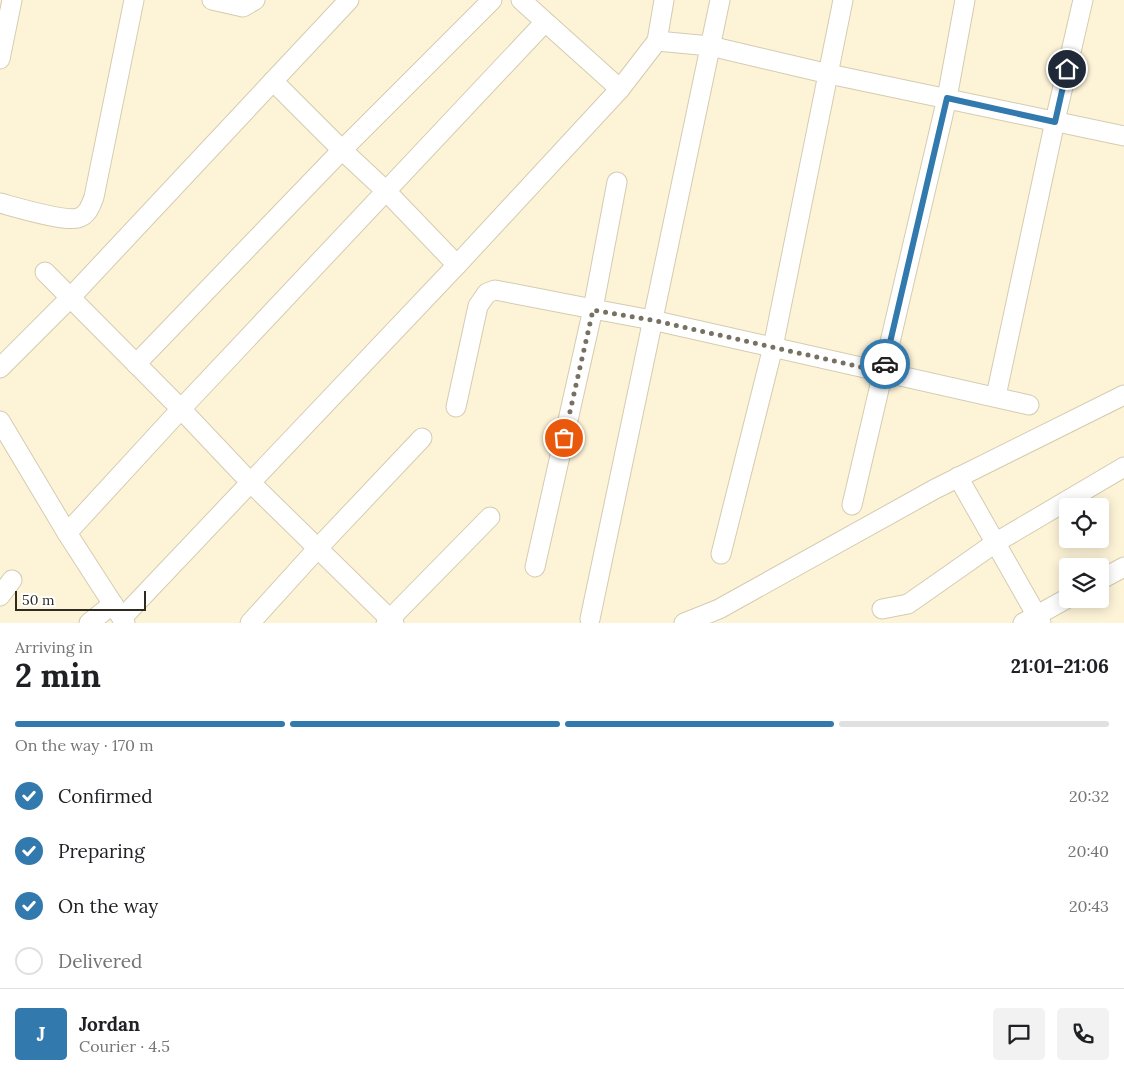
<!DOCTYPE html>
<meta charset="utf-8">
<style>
:root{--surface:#fff;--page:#f2f2f2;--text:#202124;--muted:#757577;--line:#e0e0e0;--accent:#3279ae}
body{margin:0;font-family:Lora,serif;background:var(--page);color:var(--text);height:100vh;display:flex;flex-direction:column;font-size:19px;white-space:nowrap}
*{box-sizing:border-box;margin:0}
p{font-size:16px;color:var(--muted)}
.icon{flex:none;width:28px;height:28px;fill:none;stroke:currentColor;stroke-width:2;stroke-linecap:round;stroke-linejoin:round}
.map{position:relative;height:623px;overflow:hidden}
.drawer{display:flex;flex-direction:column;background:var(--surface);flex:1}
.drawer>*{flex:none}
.fabs{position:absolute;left:1059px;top:498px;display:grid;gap:10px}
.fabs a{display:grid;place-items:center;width:50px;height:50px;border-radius:5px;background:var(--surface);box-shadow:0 2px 12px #0003;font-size:25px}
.scale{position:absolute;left:15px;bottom:12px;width:131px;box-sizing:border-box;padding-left:5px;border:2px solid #2f2b21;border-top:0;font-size:14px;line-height:18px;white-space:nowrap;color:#2f2b21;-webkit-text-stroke:4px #fff;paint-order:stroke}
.pin{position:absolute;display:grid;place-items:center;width:42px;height:42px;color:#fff;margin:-21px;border:2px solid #fff;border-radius:50%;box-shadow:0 1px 5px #0007}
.courier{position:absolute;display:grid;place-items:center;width:50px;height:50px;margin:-25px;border:4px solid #3279ae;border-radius:50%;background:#fff;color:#222;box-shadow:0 1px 6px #0007}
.summary em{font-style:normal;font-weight:800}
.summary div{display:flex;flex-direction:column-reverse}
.summary{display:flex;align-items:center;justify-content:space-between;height:85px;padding:0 15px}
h1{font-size:32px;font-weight:800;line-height:38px}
.bar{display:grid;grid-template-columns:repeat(4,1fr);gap:8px 5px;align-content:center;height:60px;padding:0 15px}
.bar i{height:6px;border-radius:4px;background:var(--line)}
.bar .current{background:var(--accent)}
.bar p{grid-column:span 4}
.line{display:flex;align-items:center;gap:12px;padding:0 15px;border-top:1px solid var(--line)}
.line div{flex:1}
.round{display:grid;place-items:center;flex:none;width:52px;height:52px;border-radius:5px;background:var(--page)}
ol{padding:0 15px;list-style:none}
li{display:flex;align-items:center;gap:15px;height:55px}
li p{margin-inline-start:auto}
li .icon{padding:5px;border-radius:50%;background:var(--accent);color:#fff;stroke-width:4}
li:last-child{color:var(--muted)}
li i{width:28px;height:28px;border:2px solid var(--line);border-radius:50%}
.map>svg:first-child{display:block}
</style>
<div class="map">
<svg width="1124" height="623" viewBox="0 0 1124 623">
<rect width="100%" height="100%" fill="#fdf4d8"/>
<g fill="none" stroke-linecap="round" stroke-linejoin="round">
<!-- minor casing -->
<g stroke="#d4cbb0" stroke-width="21">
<g id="minor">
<polyline points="212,0 243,7 255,0"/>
<polyline points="521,0 620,89"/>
<polyline points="657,41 710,46 829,74 1124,136"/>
<polyline points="0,59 12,0"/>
<polyline points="273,81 342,150 386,191 457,265"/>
<path d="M0,203C15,207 65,222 78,218C88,215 91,205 94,197L134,0"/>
<polyline points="45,272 181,409 251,483 394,623"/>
<polyline points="136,364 342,150 492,0"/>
<polyline points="0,368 70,298 349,0"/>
<polyline points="996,396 1055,121 1083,0"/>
<polyline points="456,407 478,306 487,293 495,290 593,309 617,182"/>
<polyline points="0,421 67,533 125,623"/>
<polyline points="958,477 1041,623"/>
<polyline points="852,505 947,98 965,0"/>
<polyline points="67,533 181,409 545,22"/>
<polyline points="721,554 773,347 843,0"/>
<polyline points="535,567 593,309 652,320 1029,405"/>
<polyline points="1100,580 1124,567"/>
<polyline points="0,596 12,580"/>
<polyline points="882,609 908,604 995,543 1124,467"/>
<polyline points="122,618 457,265 620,89 657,41 664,0"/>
<polyline points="590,619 720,0"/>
<polyline points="89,623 113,604"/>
<polyline points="250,623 318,548 422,438"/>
<polyline points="386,623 490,517"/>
<polyline points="684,623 719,609 935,489 1124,395"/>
<polyline points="1023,623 1068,598"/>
</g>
</g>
<!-- minor -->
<use href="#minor" stroke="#fff" stroke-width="19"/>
</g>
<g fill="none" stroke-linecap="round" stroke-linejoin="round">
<!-- done -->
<polyline stroke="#777161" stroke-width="5" stroke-dasharray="0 9" points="564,438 593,310 652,320 883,372 885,364"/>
<!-- route -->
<polyline stroke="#3279ae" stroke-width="6" points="885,364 947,98 1055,122 1067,69"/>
</g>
</svg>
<div class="fabs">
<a><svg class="icon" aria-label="locate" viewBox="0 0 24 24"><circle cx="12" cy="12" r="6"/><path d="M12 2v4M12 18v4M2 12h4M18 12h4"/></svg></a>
<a><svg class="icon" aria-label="layers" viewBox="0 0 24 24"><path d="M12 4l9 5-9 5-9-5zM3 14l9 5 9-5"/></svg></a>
</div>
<div class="scale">50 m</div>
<div class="pin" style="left:564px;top:438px;background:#ea580c"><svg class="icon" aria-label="bag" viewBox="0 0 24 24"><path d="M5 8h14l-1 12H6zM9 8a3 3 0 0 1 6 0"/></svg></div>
<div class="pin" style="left:1067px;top:69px;background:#1f2937"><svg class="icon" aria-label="home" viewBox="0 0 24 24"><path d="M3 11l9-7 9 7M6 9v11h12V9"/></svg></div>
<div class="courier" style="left:885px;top:364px"><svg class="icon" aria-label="car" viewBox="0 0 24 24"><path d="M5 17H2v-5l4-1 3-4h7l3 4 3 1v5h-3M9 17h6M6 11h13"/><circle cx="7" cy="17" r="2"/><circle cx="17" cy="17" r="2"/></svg></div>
</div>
<section class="drawer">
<div class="summary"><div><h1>2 min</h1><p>Arriving in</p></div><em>21:01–21:06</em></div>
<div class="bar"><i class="current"></i><i class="current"></i><i class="current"></i><i></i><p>On the way · 170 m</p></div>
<ol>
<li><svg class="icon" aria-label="check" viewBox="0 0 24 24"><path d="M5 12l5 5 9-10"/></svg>Confirmed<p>20:32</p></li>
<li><svg class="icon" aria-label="check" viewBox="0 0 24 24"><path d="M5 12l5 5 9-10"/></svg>Preparing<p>20:40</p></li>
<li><svg class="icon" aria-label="check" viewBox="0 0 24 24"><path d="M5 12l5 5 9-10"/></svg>On the way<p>20:43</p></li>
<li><i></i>Delivered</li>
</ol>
<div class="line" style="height:90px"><b class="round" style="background:var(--accent);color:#fff">J</b><div><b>Jordan</b><p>Courier · 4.5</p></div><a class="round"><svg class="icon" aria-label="chat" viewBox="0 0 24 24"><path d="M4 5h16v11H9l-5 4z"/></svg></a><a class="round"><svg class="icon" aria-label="phone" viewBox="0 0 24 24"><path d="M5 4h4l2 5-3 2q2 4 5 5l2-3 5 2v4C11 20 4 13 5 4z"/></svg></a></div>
</section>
